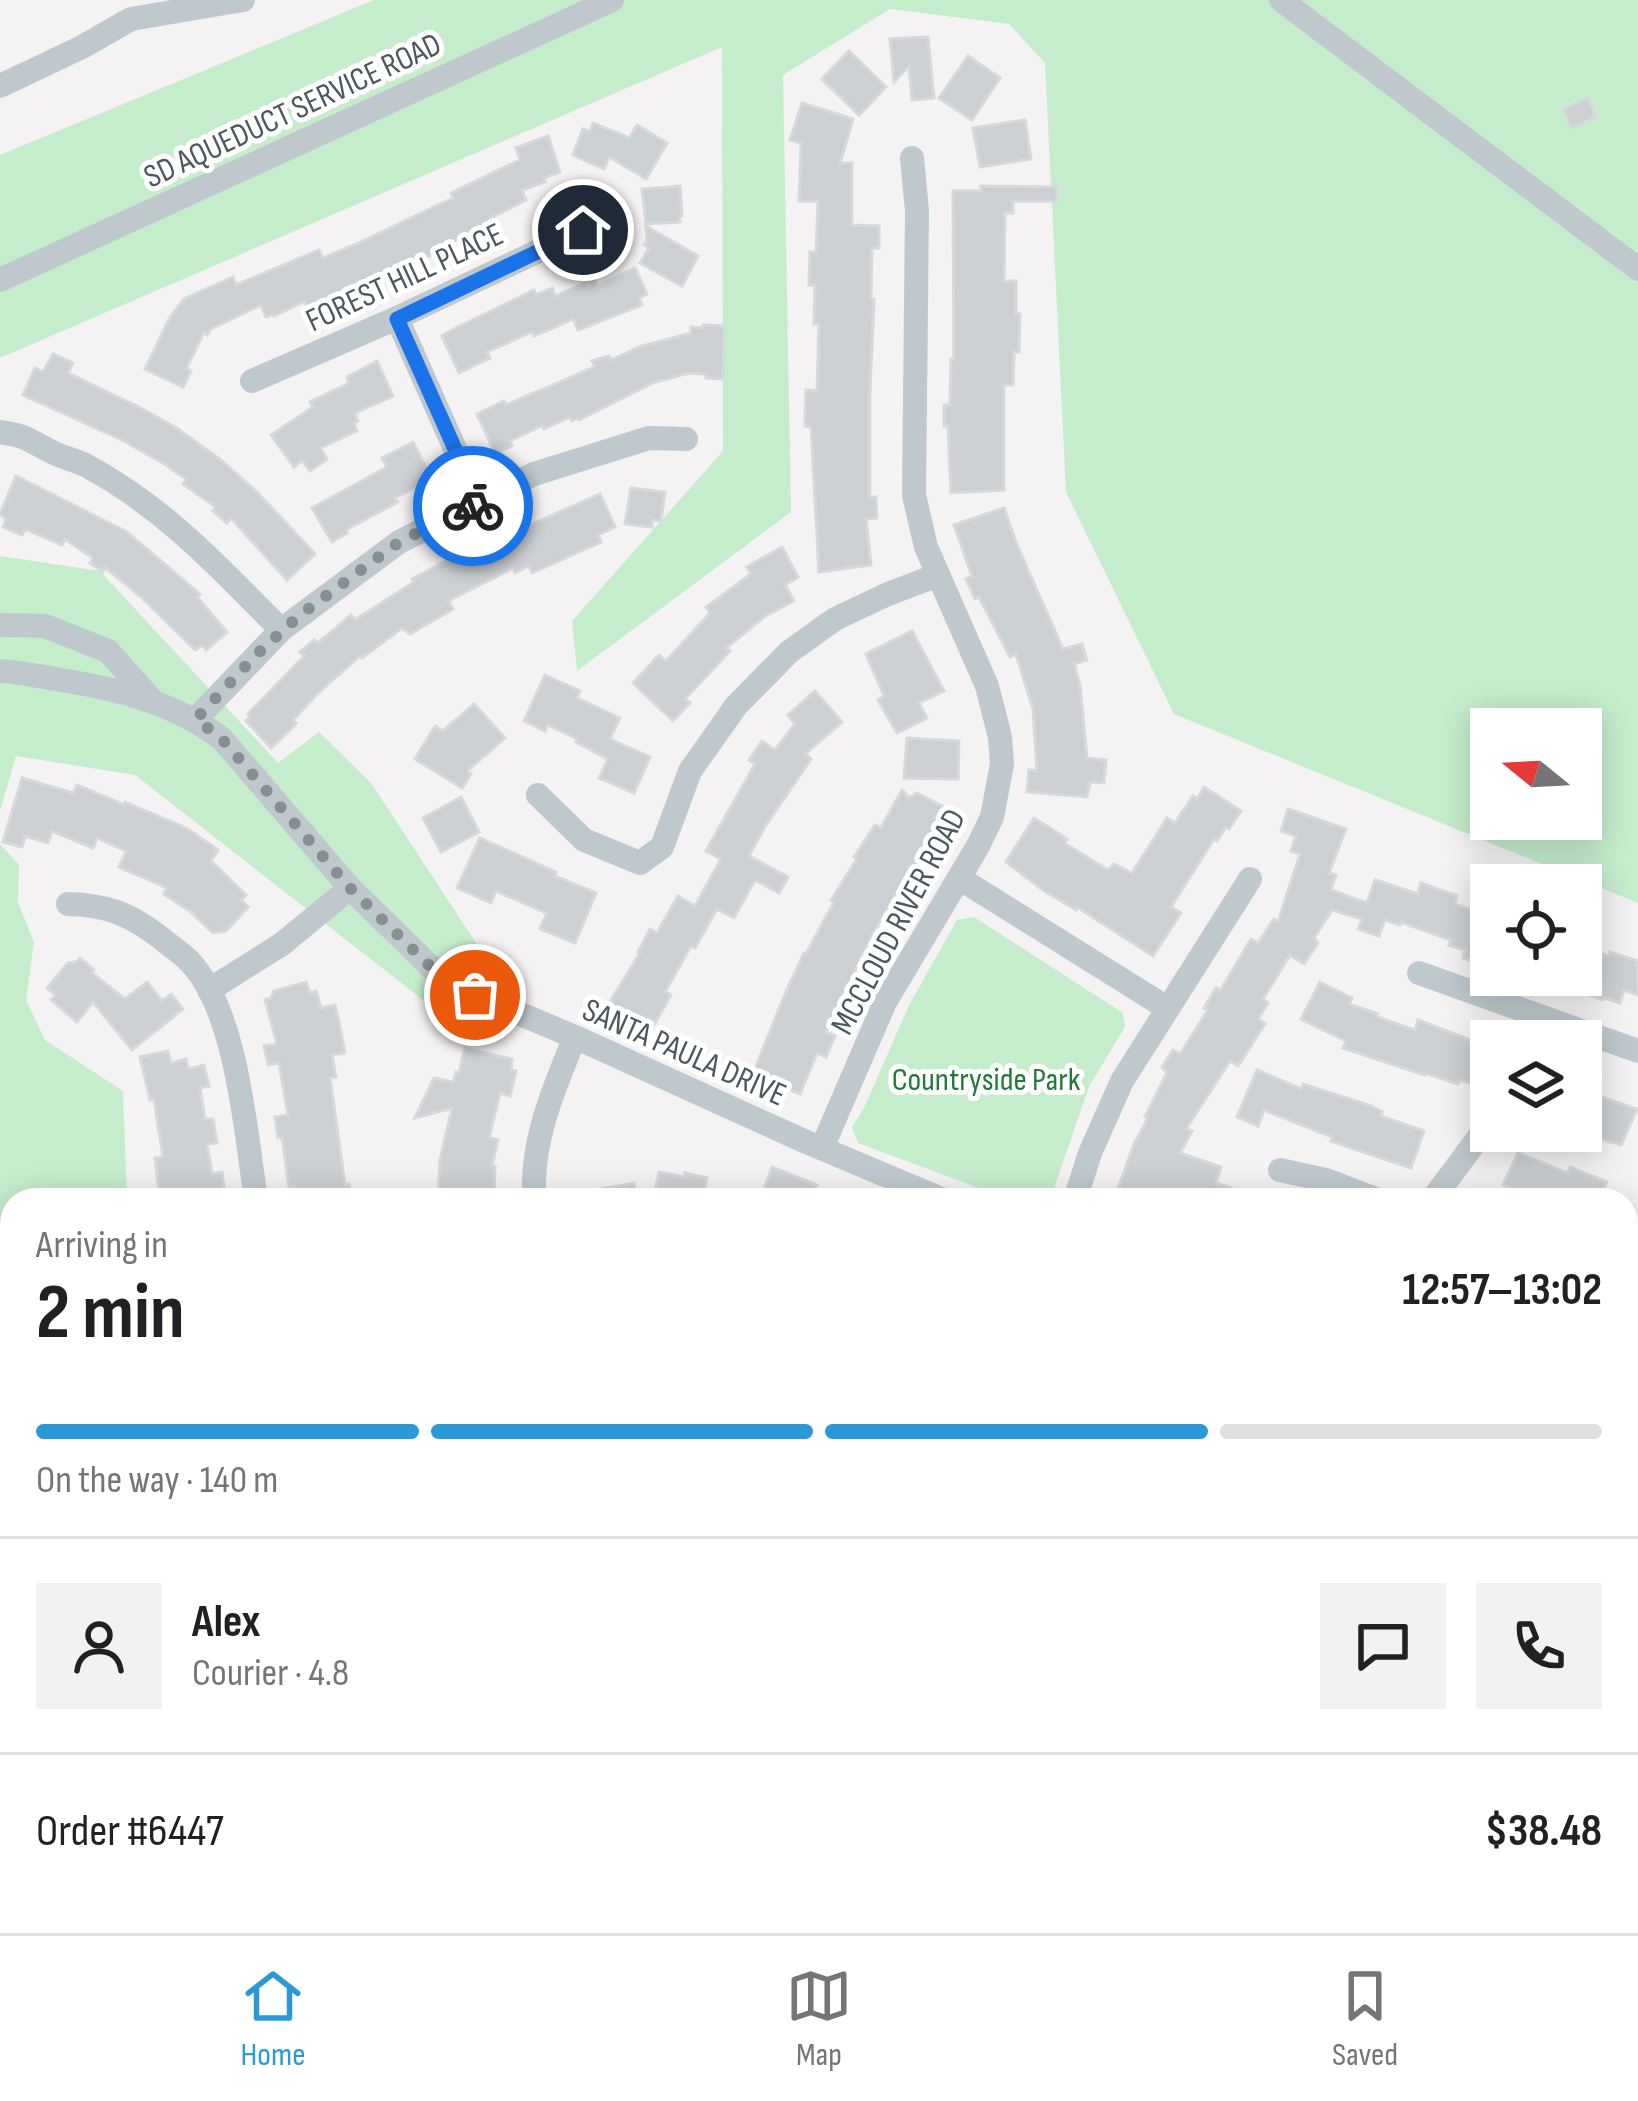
<!DOCTYPE html>
<meta charset="utf-8">
<style>
:root{--surface:#fff;--page:#f2f2f2;--text:#202124;--muted:#757577;--line:#e0e0e0;--accent:#299ad6}
body{margin:0;font-family:"Sofia Sans Condensed",sans-serif;background:var(--page);color:var(--text);height:100vh;display:flex;flex-direction:column;font-size:45px;white-space:nowrap}
*{box-sizing:border-box;margin:0}
p{font-size:39px;color:var(--muted)}
.icon{flex:none;width:66px;height:66px;fill:none;stroke:currentColor;stroke-width:2;stroke-linecap:round;stroke-linejoin:round}
.map{position:relative;flex:1;overflow:hidden}
.drawer{position:absolute;left:0px;top:1188px;width:1638px;height:747px;display:flex;flex-direction:column;background:var(--surface);border-radius:36px 36px 0 0;box-shadow:0 6px 30px #0003}
.drawer>*{flex:none}
.needle{width:78px;rotate:288deg}
.buttons{position:absolute;left:1470px;top:708px;display:grid;gap:24px}
.buttons a{display:grid;place-items:center;width:132px;height:132px;border-radius:0px;background:var(--surface);box-shadow:0 6px 30px #0003;font-size:60px}
.pin{position:absolute;display:grid;place-items:center;width:102px;height:102px;color:#fff;margin:-51px;border:6px solid #fff;border-radius:50%;box-shadow:0 3px 12px #0007}
.courier{position:absolute;display:grid;place-items:center;width:120px;height:120px;margin:-60px;border:9px solid #1a73e8;border-radius:50%;background:#fff;color:#222;box-shadow:0 3px 15px #0007}
.head em{font-style:normal;font-weight:700}
.head div{display:flex;flex-direction:column-reverse}
.head{display:flex;align-items:center;justify-content:space-between;height:204px;padding:0 36px}
h1{font-size:78px;font-weight:700;line-height:90px}
.bar{display:grid;grid-template-columns:repeat(4,1fr);gap:18px 12px;align-content:center;height:144px;padding:0 36px}
.bar i{height:15px;border-radius:9px;background:var(--line)}
.bar .current{background:var(--accent)}
.bar p{grid-column:span 4}
.line{display:flex;align-items:center;gap:30px;padding:0 36px;border-top:3px solid var(--line)}
.line div{flex:1}
.round{display:grid;place-items:center;flex:none;width:126px;height:126px;border-radius:0px;background:var(--page)}
.menu{display:flex;justify-content:space-around;align-items:center;height:168px;border-top:3px solid var(--line);background:var(--surface);font-size:33px;color:var(--muted)}
.menu a{display:grid;justify-items:center;gap:6px}
.menu .current{color:var(--accent)}
.map>svg:first-child{display:block}
</style>
<div class="map">
<svg width="1638" height="1933" viewBox="0 0 1638 1933">
<rect width="100%" height="100%" fill="#f4f2f2"/>
<!-- green -->
<g fill="#c5edcc" fill-rule="evenodd">
<path d="M374,0H1638V903L1174,714L1066,492L1045,63L1009,24L890,9L783,75L791,512L577,671L572,621L723,451L722,47L0,358V155ZM1491,729H1581V819H1491Z"/>
<polygon points="0,556 100,571 278,763 319,732 371,783 482,952 441,1014 135,775 16,756 0,811"/>
<polygon points="0,844 19,865 18,902 34,942 26,1000 45,1040 123,1091 127,1200 12,1200 12,1468 0,1298"/>
<polygon points="974,917 1123,1013 1125,1027 1089,1087 1052,1194 1053,1200 1011,1200 858,1143 852,1127 864,1108 909,1005 957,920"/>
<polygon points="1638,1276 1638,1416 1636,1419 1626,1413 1626,1299"/>
<polygon points="27,1923 180,1923 181,1933 26,1933"/>
</g>
<!-- building -->
<g fill="#ccd0d3" stroke="#d6d9dc" stroke-width="3">
<polygon points="928,37 934,98 912,100 909,66 894,82 890,39"/>
<polygon points="849,51 886,87 859,115 822,79"/>
<polygon points="968,56 1000,78 972,120 939,98"/>
<polygon points="1588,98 1596,117 1571,128 1563,109"/>
<polygon points="802,103 853,119 840,163 852,163 852,225 879,226 879,248 872,248 871,299 874,299 870,390 870,497 876,497 877,518 866,519 871,565 819,572 811,427 805,426 806,390 817,391 819,324 814,324 815,285 809,285 810,252 816,252 818,201 799,201 801,143 790,140"/>
<polygon points="1025,120 1031,159 980,167 973,128"/>
<polygon points="593,123 629,138 637,125 667,143 646,179 609,157 604,169 573,155 583,129 590,132"/>
<polygon points="548,136 560,172 544,178 545,182 522,190 526,200 489,219 491,223 438,249 439,251 386,279 383,272 324,301 323,299 307,307 305,301 274,316 273,314 266,317 261,305 211,329 207,335 204,332 186,369 191,371 183,387 145,369 170,317 184,299 233,277 236,285 319,250 323,258 354,245 453,198 451,193 520,160 516,148"/>
<polygon points="680,186 682,216 679,216 680,222 646,224 642,189"/>
<polygon points="981,186 1057,187 1057,201 1013,201 1013,213 1005,213 1004,281 1016,281 1016,314 1020,314 1019,352 1014,352 1013,385 1004,385 1004,490 951,493 948,426 944,426 944,405 950,405 951,359 954,359 953,191 981,191"/>
<polygon points="646,226 698,256 682,286 640,263 649,248 644,245 647,240"/>
<polygon points="635,268 647,294 639,298 642,305 578,330 573,319 534,336 532,332 487,352 490,358 459,373 442,336 448,332 534,290 536,295 552,288 555,296 587,282 588,284 595,281 597,286"/>
<polygon points="703,325 724,326 723,379 706,378 706,374 688,373 653,383 579,420 578,418 572,421 570,417 544,429 543,425 510,441 512,446 495,453 477,414 504,401 506,405 595,367 592,361 609,356 611,360 639,347 691,333 691,327 703,328"/>
<polygon points="53,354 73,363 68,373 141,408 178,429 221,460 258,493 315,554 287,580 231,518 227,523 213,511 216,507 183,484 186,479 166,465 124,441 23,395 35,368 43,372"/>
<polygon points="377,361 393,396 355,413 358,421 354,423 357,431 320,448 327,459 310,471 302,460 294,467 271,435 313,407 310,402 349,383 347,377"/>
<polygon points="413,442 432,479 395,498 398,502 346,530 347,533 332,542 312,508 387,467 382,458"/>
<polygon points="16,476 127,532 200,594 197,597 227,632 206,650 202,645 195,650 141,597 105,567 103,572 90,563 93,558 65,539 62,545 25,529 22,535 3,527 6,519 0,514"/>
<polygon points="631,488 665,492 661,521 653,520 652,527 625,524"/>
<polygon points="600,494 615,527 598,535 601,542 532,573 529,566 515,573 513,568 448,601 453,609 410,634 402,628 362,658 360,656 317,694 293,720 296,723 291,729 271,748 246,721 250,716 248,714 304,656 300,652 314,640 318,643 351,615 355,620 414,582 412,579 476,545 485,545"/>
<polygon points="1004,508 1017,545 1063,649 1082,644 1087,660 1074,664 1080,685 1087,758 1106,760 1104,783 1090,782 1087,797 1027,792 1029,770 1037,771 1033,709 1016,654 1010,657 979,597 975,599 966,579 972,576 954,525"/>
<polygon points="782,547 798,577 785,585 794,601 764,617 726,648 730,651 685,699 690,703 673,721 633,683 659,655 666,661 710,613 706,607 751,574 747,567"/>
<polygon points="912,631 944,691 919,703 927,718 897,733 878,700 884,696 866,654"/>
<polygon points="545,675 580,691 577,698 620,718 610,739 650,757 634,793 599,778 608,759 576,742 577,739 548,725 545,731 524,721"/>
<polygon points="815,691 842,722 805,754 811,759 764,828 749,856 788,877 779,893 755,880 734,918 717,909 695,948 691,946 665,992 671,995 651,1030 608,1005 640,953 638,952 650,929 657,933 678,896 695,906 721,859 706,851 755,764 749,760 762,741 775,750 795,724 788,715"/>
<polygon points="474,704 505,738 467,771 471,774 462,788 415,759 435,726 443,731"/>
<polygon points="907,738 959,741 958,779 904,778"/>
<polygon points="22,778 73,793 77,785 124,805 125,802 186,828 218,850 211,861 246,895 241,900 248,907 226,931 213,933 191,912 164,894 167,888 119,867 126,851 97,838 93,848 52,831 48,843 25,836 22,847 3,842"/>
<polygon points="1204,787 1241,811 1229,829 1226,827 1217,841 1214,839 1171,907 1181,913 1153,956 1077,907 1076,910 1043,890 1006,862 1034,818 1067,839 1064,843 1108,870 1114,864 1132,873 1167,818 1175,823 1193,796 1197,799"/>
<polygon points="902,790 909,798 917,793 949,810 931,848 914,875 909,872 872,935 826,1032 835,1036 826,1057 817,1053 800,1094 753,1074 785,994 804,953 806,954 834,902 831,900 857,859 854,857 875,825 881,828"/>
<polygon points="461,797 479,832 441,852 423,818"/>
<polygon points="1288,809 1346,829 1329,873 1336,875 1331,890 1367,903 1375,880 1418,894 1421,883 1457,896 1455,904 1491,917 1491,938 1482,964 1463,958 1465,950 1449,945 1451,940 1401,922 1400,925 1385,920 1379,936 1358,929 1362,919 1332,910 1314,938 1318,943 1304,964 1290,955 1263,999 1268,1003 1258,1019 1265,1024 1238,1066 1230,1061 1186,1129 1192,1131 1180,1153 1221,1167 1216,1183 1231,1188 1227,1200 1114,1200 1134,1144 1148,1118 1145,1117 1167,1073 1162,1067 1173,1050 1180,1054 1208,1010 1204,1008 1216,988 1220,991 1251,939 1258,943 1274,919 1278,922 1300,854 1291,851 1296,836 1281,831"/>
<polygon points="480,838 556,872 555,876 596,893 575,943 540,929 547,913 496,891 491,903 457,888"/>
<polygon points="1581,947 1609,956 1610,952 1638,961 1638,995 1624,990 1620,1003 1605,998 1603,1000 1544,978 1544,975 1581,975"/>
<polygon points="80,958 94,970 92,973 125,999 147,982 162,1001 171,994 183,1009 132,1050 93,1002 77,1022 51,1000 56,995 47,988 68,963 76,962"/>
<polygon points="306,982 310,993 316,991 321,1008 335,1005 341,1032 345,1053 332,1055 336,1077 330,1078 345,1185 349,1184 352,1200 296,1200 294,1186 289,1187 282,1137 278,1138 275,1117 288,1115 279,1063 268,1065 264,1046 277,1044 265,1000 271,998 274,991"/>
<polygon points="1320,982 1352,998 1349,1004 1378,1014 1377,1017 1415,1030 1418,1020 1483,1045 1470,1083 1459,1080 1458,1084 1424,1073 1424,1075 1343,1048 1346,1041 1301,1019"/>
<polygon points="465,1048 512,1059 511,1070 516,1071 510,1096 500,1093 489,1138 498,1140 492,1166 495,1166 494,1200 438,1200 440,1160 452,1108 415,1118 434,1078 453,1082 456,1072 459,1073"/>
<polygon points="168,1051 171,1063 186,1059 188,1069 204,1065 209,1086 200,1088 205,1119 213,1119 217,1143 207,1144 212,1174 222,1172 225,1193 160,1200 155,1158 163,1157 154,1099 150,1100 140,1057"/>
<polygon points="1257,1070 1301,1089 1303,1084 1371,1106 1382,1112 1380,1116 1424,1131 1411,1168 1331,1141 1332,1137 1264,1110 1258,1126 1237,1117"/>
<polygon points="1581,1070 1601,1076 1595,1095 1637,1109 1621,1145 1581,1133"/>
<polygon points="1518,1153 1568,1173 1570,1167 1607,1182 1599,1200 1515,1200 1519,1191 1503,1185"/>
<polygon points="772,1167 817,1185 811,1200 766,1200 770,1189 765,1187"/>
<polygon points="659,1172 685,1177 685,1173 707,1178 703,1199 687,1195 686,1200 653,1200"/>
<polygon points="634,1183 636,1200 585,1200 584,1192"/>
</g>
<g fill="none" stroke-linecap="round" stroke-linejoin="round">
<!-- minor -->
<g stroke="#bfc9cd" stroke-width="24">
<polyline points="1281,0 1638,269"/>
<polyline points="0,86 82,47 131,19 243,0"/>
<polyline points="0,280 612,0"/>
<polyline points="397,318 479,503"/>
<polyline points="252,381 397,318 583,230"/>
<path d="M0,432C28,436 28,440 52,452C63,458 76,460 87,466C165,508 220,568 281,630"/>
<polyline points="0,625 45,626 108,651 151,699"/>
<path d="M0,671C19,672 37,676 56,679C116,689 172,701 222,739L350,888L435,971L475,995L575,1037L804,1141L944,1200"/>
<polyline points="196,719 281,630 399,542 534,474 649,438 686,439"/>
<polyline points="538,795 584,840 640,863 662,847 690,771 736,706 789,652 835,619 888,594 938,575"/>
<polyline points="959,878 1167,1008"/>
<path d="M68,904C107,905 130,914 161,938C170,946 182,953 190,962C237,1011 246,1134 256,1200"/>
<polyline points="1419,973 1638,1051"/>
<polyline points="209,990 282,944 350,888"/>
<polyline points="822,1148 885,1002 978,846 992,817 1002,764 1000,737 987,686 926,547 914,495 917,211 912,158"/>
<polyline points="1280,1170 1326,1180 1378,1200"/>
<path d="M534,1200C531,1141 553,1090 575,1037"/>
<polyline points="1075,1200 1090,1153 1122,1081 1250,879"/>
<polyline points="1432,1200 1491,1121"/>
<polyline points="1626,1355 1638,1325"/>
<polyline points="1626,1472 1638,1484"/>
<polyline points="562,1923 572,1933"/>
<polyline points="852,1923 852,1933"/>
<polyline points="1537,1923 1537,1933"/>
<polyline points="317,1926 365,1923"/>
<polyline points="1113,1933 1113,1923"/>
<polyline points="1396,1933 1396,1923"/>
</g>
</g>
<g fill="none" stroke-linecap="round" stroke-linejoin="round">
<!-- done -->
<polyline stroke="#868f92" stroke-width="12" stroke-dasharray="0 21.6" points="473,506 399,542 300,615 256,655 196,719 222,739 350,888 435,971 475,995"/>
<!-- route -->
<polyline stroke="#1a73e8" stroke-width="15" points="473,506 479,503 397,319 583,230"/>
</g>
<g text-anchor="middle" stroke-width="10" stroke-linejoin="round" paint-order="stroke">
<!-- street labels -->
<g font-size="33" fill="#4b595e" stroke="#fff">
<text transform="translate(292 109) rotate(-25)" y="12">SD AQUEDUCT SERVICE ROAD</text>
<text transform="translate(404 276) rotate(-25)" y="12">FOREST HILL PLACE</text>
<text transform="translate(897 921) rotate(-62)" y="12">MCCLOUD RIVER ROAD</text>
<text transform="translate(685 1051) rotate(24)" y="12">SANTA PAULA DRIVE</text>
</g>
<!-- park labels -->
<g font-size="33" fill="#207b3a" stroke="#fff">
<text x="986" y="1090">Countryside Park</text>
</g>
</g>
</svg>
<div class="buttons">
<a><svg class="needle" viewBox="-14 -14 28 28"><path d="M0-13l5 13h-10z" fill="#e53935"/><path d="M0 13l5-13h-10z" fill="#757577"/></svg></a>
<a><svg class="icon" aria-label="locate" viewBox="0 0 24 24"><circle cx="12" cy="12" r="6"/><path d="M12 2v4M12 18v4M2 12h4M18 12h4"/></svg></a>
<a><svg class="icon" aria-label="layers" viewBox="0 0 24 24"><path d="M12 4l9 5-9 5-9-5zM3 14l9 5 9-5"/></svg></a>
</div>
<div class="pin" style="left:475px;top:995px;background:#ea580c"><svg class="icon" aria-label="bag" viewBox="0 0 24 24"><path d="M5 8h14l-1 12H6zM9 8a3 3 0 0 1 6 0"/></svg></div>
<div class="pin" style="left:583px;top:230px;background:#1f2937"><svg class="icon" aria-label="home" viewBox="0 0 24 24"><path d="M3 11l9-7 9 7M6 9v11h12V9"/></svg></div>
<div class="courier" style="left:473px;top:506px"><svg class="icon" aria-label="bike" viewBox="0 0 24 24"><circle cx="6" cy="16" r="4"/><circle cx="18" cy="16" r="4"/><path d="M6 16l4-8h5l3 8M10 8l3 8H6M13 5h3"/></svg></div>
<section class="drawer">
<div class="head"><div><h1>2 min</h1><p>Arriving in</p></div><em>12:57–13:02</em></div>
<div class="bar"><i class="current"></i><i class="current"></i><i class="current"></i><i></i><p>On the way · 140 m</p></div>
<div class="line" style="height:216px"><a class="round"><svg class="icon" aria-label="person" viewBox="0 0 24 24"><circle cx="12" cy="8" r="4"/><path d="M4 21q1-7 8-7t8 7"/></svg></a><div><b>Alex</b><p>Courier · 4.8</p></div><a class="round"><svg class="icon" aria-label="chat" viewBox="0 0 24 24"><path d="M4 5h16v11H9l-5 4z"/></svg></a><a class="round"><svg class="icon" aria-label="phone" viewBox="0 0 24 24"><path d="M5 4h4l2 5-3 2q2 4 5 5l2-3 5 2v4C11 20 4 13 5 4z"/></svg></a></div>
<div class="line" style="height:156px"><div>Order #6447</div><b>$38.48</b></div>
</section>
</div>
<nav class="menu">
<a class="current"><svg class="icon" aria-label="home" viewBox="0 0 24 24"><path d="M3 11l9-7 9 7M6 9v11h12V9"/></svg>Home</a>
<a><svg class="icon" aria-label="map" viewBox="0 0 24 24"><path d="M3 6l6-2 6 2 6-2v14l-6 2-6-2-6 2zM9 4v14M15 6v14"/></svg>Map</a>
<a><svg class="icon" aria-label="saved" viewBox="0 0 24 24"><path d="M7 4h10v16l-5-4-5 4z"/></svg>Saved</a>
</nav>
